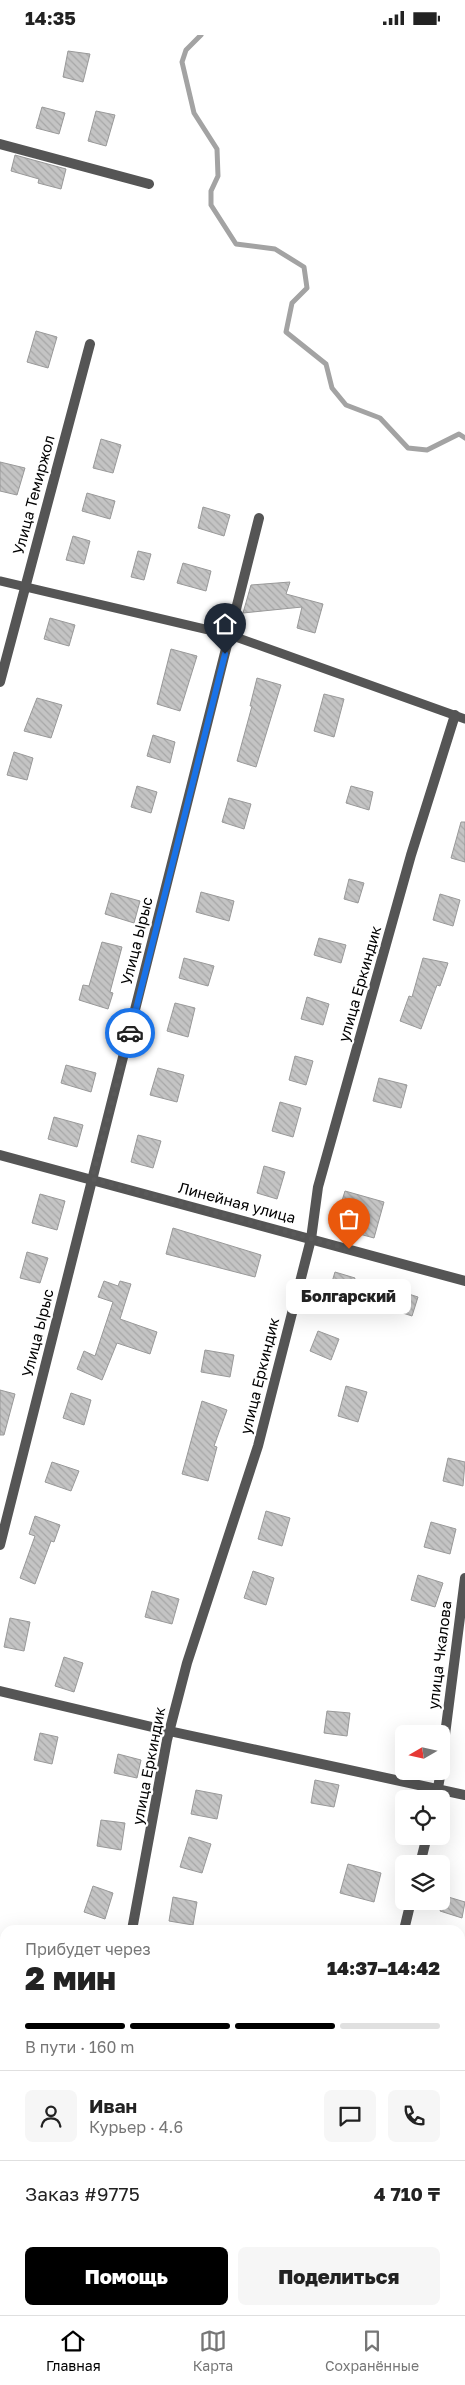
<!DOCTYPE html>
<html lang="ru">
<meta charset="utf-8">
<style>
:root{--surface:#fff;--page:#f6f6f6;--text:#222;--muted:#767676;--line:#e0e0e0;--accent:#000}
body{margin:0;font-family:"Golos Text",sans-serif;background:var(--page);color:var(--text);height:100vh;display:flex;flex-direction:column;font-size:19px;white-space:nowrap}
*{box-sizing:border-box;margin:0}
p{font-size:16px;color:var(--muted)}
.icon{flex:none;width:28px;height:28px;fill:none;stroke:currentColor;stroke-width:2;stroke-linecap:round;stroke-linejoin:round}
.map{position:relative;flex:1;overflow:hidden}
.sheet{position:absolute;left:0px;top:1890px;width:465px;height:390px;display:flex;flex-direction:column;background:var(--surface);border-radius:15px 15px 0 0;box-shadow:0 5px 20px #0002}
.sheet>*{flex:none}
.needle{width:32px;rotate:261deg}
.buttons{position:absolute;left:395px;top:1690px;display:grid;gap:10px}
.buttons a{display:grid;place-items:center;width:55px;height:55px;border-radius:8px;background:var(--surface);box-shadow:0 5px 20px #0002;font-size:25px}
.pin{position:absolute;display:grid;place-items:center;width:42px;height:42px;color:#fff;margin:-51px -21px;border-radius:50% 50% 50% 0;rotate:-45deg;box-shadow:0 0 5px #0007}
.pin .icon{rotate:45deg}
.courier{position:absolute;display:grid;place-items:center;width:50px;height:50px;margin:-25px;border:4px solid #1a73e8;border-radius:50%;background:#fff;color:#222;box-shadow:0 1px 6px #0007}
.bubble{position:absolute;height:35px;border-radius:8px;background:var(--surface);box-shadow:0 5px 20px #0002;font-size:16px;font-weight:800;line-height:35px;text-align:center}
.summary em{font-style:normal;font-weight:800}
.summary div{display:flex;flex-direction:column-reverse}
.summary{display:flex;align-items:center;justify-content:space-between;height:85px;padding:0 25px}
h1{font-size:32px;font-weight:800;line-height:38px}
.bar{display:grid;grid-template-columns:repeat(4,1fr);gap:8px 5px;align-content:center;height:60px;padding:0 25px}
.bar i{height:6px;border-radius:4px;background:var(--line)}
.bar .active{background:var(--accent)}
.bar p{grid-column:span 4}
.line{display:flex;align-items:center;gap:12px;padding:0 25px;border-top:1px solid var(--line)}
.line div{flex:1}
.round{display:grid;place-items:center;flex:none;width:52px;height:52px;border-radius:8px;background:var(--page)}
.action{display:flex;gap:10px;margin-top:auto;padding:10px 25px}
.action a{flex:1;height:58px;border-radius:8px;background:var(--accent);color:#fff;font-size:20px;font-weight:800;line-height:58px;text-align:center}
.action a+a{background:var(--page);color:var(--text)}
.status{display:flex;justify-content:space-between;align-items:center;height:35px;padding:0 25px;background:var(--surface);direction:ltr}
.status svg{height:14px;fill:currentColor}
.dock{display:flex;justify-content:space-around;align-items:center;height:70px;border-top:1px solid var(--line);background:var(--surface);font-size:14px;color:var(--muted)}
.dock a{display:grid;justify-items:center;gap:2px}
.dock .active{color:var(--accent)}
.map>svg:first-child{display:block}
</style>
<div class="status"><b>14:35</b><svg viewBox="0 0 49 12"><path d="M0 12V9h3v3zM5 12V6h3v6zM10 12V3h3v9zM15 12V0h3v12zM26 1h20v11H26zM47 4h2v5h-2z"/></svg></div>
<div class="map">
<svg width="465" height="2280" viewBox="0 0 465 2280">
<defs>
<pattern id="building-back-hatch" width="6" height="6" patternUnits="userSpaceOnUse" patternTransform="scale(1.25)"><rect width="6" height="6" fill="#c4c4c4"/><path d="M-1 5l2 2M0 0l6 6M5-1l2 2" fill="none" stroke="#a7a7a7"/></pattern>
</defs>
<rect width="100%" height="100%" fill="#fff"/>
<g fill="none" stroke-linecap="round" stroke-linejoin="round">
<!-- stream -->
<polyline stroke="#a3a3a3" stroke-width="5" points="201,0 186,15 182,27 194,78 217,114 218,141 211,156 211,170 236,209 275,214 304,232 307,253 292,268 286,297 326,329 332,353 346,370 380,383 408,413 427,415 459,399 465,403"/>
</g>
<!-- building -->
<g fill="url(#building-back-hatch)" stroke="#999">
<polygon points="68,16 90,19 83,47 63,42"/>
<polygon points="42,72 65,78 59,99 36,93"/>
<polygon points="96,76 115,80 106,111 88,106"/>
<polygon points="15,120 66,134 61,154 38,148 39,144 11,136"/>
<polygon points="36,296 57,302 48,333 27,327"/>
<polygon points="101,404 121,410 113,438 93,433"/>
<polygon points="0,427 25,433 17,460 0,456"/>
<polygon points="87,458 115,466 110,484 82,476"/>
<polygon points="203,472 230,480 224,501 198,493"/>
<polygon points="73,501 90,506 84,529 66,525"/>
<polygon points="138,516 151,519 144,545 131,542"/>
<polygon points="183,528 211,536 206,556 177,548"/>
<polygon points="290,547 286,559 323,569 315,598 297,593 302,572 243,578 251,550"/>
<polygon points="50,583 75,590 69,611 44,604"/>
<polygon points="171,614 197,621 180,676 157,669"/>
<polygon points="257,643 281,650 256,732 237,726 252,671 250,671"/>
<polygon points="324,659 344,664 334,702 314,696"/>
<polygon points="37,663 62,670 51,703 24,696"/>
<polygon points="153,700 175,707 170,728 147,721"/>
<polygon points="14,717 33,723 27,745 7,740"/>
<polygon points="137,751 157,757 151,778 131,772"/>
<polygon points="351,751 373,757 369,775 346,768"/>
<polygon points="229,763 251,769 244,794 222,787"/>
<polygon points="461,787 465,787 465,827 451,823"/>
<polygon points="349,844 364,848 358,868 344,864"/>
<polygon points="201,857 234,866 229,886 196,877"/>
<polygon points="111,858 140,866 134,888 105,879"/>
<polygon points="440,859 460,865 453,891 433,885"/>
<polygon points="319,903 346,910 341,928 314,920"/>
<polygon points="102,907 122,912 110,957 113,958 108,974 79,965 83,950 89,951"/>
<polygon points="184,923 214,931 208,951 179,943"/>
<polygon points="423,923 448,928 440,951 437,950 421,994 400,986 409,961 412,962"/>
<polygon points="307,962 329,969 323,990 301,984"/>
<polygon points="175,968 195,973 188,1002 167,996"/>
<polygon points="295,1021 313,1026 306,1050 289,1045"/>
<polygon points="66,1030 96,1038 91,1057 61,1048"/>
<polygon points="158,1033 184,1040 177,1067 150,1060"/>
<polygon points="379,1043 407,1050 401,1073 373,1066"/>
<polygon points="280,1067 301,1073 293,1102 272,1096"/>
<polygon points="54,1082 83,1090 77,1112 48,1104"/>
<polygon points="138,1100 161,1106 153,1133 131,1127"/>
<polygon points="264,1131 285,1137 277,1164 257,1158"/>
<polygon points="345,1156 384,1167 374,1203 334,1192"/>
<polygon points="40,1159 65,1166 57,1195 32,1188"/>
<polygon points="173,1193 261,1220 255,1242 166,1219"/>
<polygon points="27,1217 48,1223 40,1248 20,1243"/>
<polygon points="335,1237 355,1243 349,1265 328,1260"/>
<polygon points="104,1246 118,1251 120,1246 131,1249 120,1284 157,1297 150,1319 117,1308 102,1345 77,1334 84,1316 95,1321 113,1267 98,1262"/>
<polygon points="390,1253 418,1262 412,1281 384,1272"/>
<polygon points="318,1296 339,1304 331,1325 310,1316"/>
<polygon points="205,1315 234,1320 230,1342 201,1337"/>
<polygon points="346,1351 367,1357 358,1387 338,1381"/>
<polygon points="0,1355 15,1359 4,1400 0,1400"/>
<polygon points="71,1358 91,1365 84,1390 63,1383"/>
<polygon points="202,1366 227,1375 214,1411 217,1412 208,1446 182,1439"/>
<polygon points="448,1423 465,1427 463,1451 443,1446"/>
<polygon points="52,1427 79,1436 71,1456 45,1447"/>
<polygon points="266,1476 290,1483 282,1511 258,1504"/>
<polygon points="35,1481 60,1490 54,1507 51,1506 35,1549 20,1543 35,1501 29,1499"/>
<polygon points="431,1487 456,1494 450,1519 424,1512"/>
<polygon points="253,1536 274,1543 266,1570 244,1563"/>
<polygon points="418,1540 443,1548 435,1572 411,1565"/>
<polygon points="152,1556 179,1564 172,1589 145,1582"/>
<polygon points="10,1583 30,1587 24,1616 4,1612"/>
<polygon points="64,1622 83,1628 74,1657 55,1651"/>
<polygon points="327,1676 350,1678 347,1701 324,1698"/>
<polygon points="40,1698 58,1702 52,1729 34,1725"/>
<polygon points="118,1719 141,1725 137,1743 114,1738"/>
<polygon points="315,1745 339,1750 334,1772 311,1768"/>
<polygon points="196,1755 222,1760 217,1784 191,1779"/>
<polygon points="101,1785 125,1788 121,1815 97,1811"/>
<polygon points="189,1802 211,1809 202,1838 180,1832"/>
<polygon points="348,1829 381,1838 374,1867 340,1858"/>
<polygon points="93,1851 113,1858 105,1884 84,1877"/>
<polygon points="445,1861 465,1867 462,1883 440,1876"/>
<polygon points="173,1862 197,1867 193,1890 169,1886"/>
</g>
<g fill="none" stroke-linecap="round" stroke-linejoin="round">
<!-- lane -->
<g stroke="#555" stroke-width="9">
<polyline points="0,546 230,600 465,684"/>
<polyline points="460,2033 465,2035"/>
</g>
<!-- street -->
<g stroke="#555" stroke-width="10">
<polyline points="0,109 149,149"/>
<polyline points="0,647 90,309"/>
<polyline points="0,1120 465,1246"/>
<polyline points="0,1510 259,483"/>
<polyline points="0,1656 169,1696 465,1760"/>
<polyline points="441,1731 465,1543"/>
<polyline points="436,1764 441,1736"/>
<polyline points="420,1829 427,1801"/>
<polyline points="132,1895 167,1705 187,1628 258,1411 311,1204 318,1152 411,820 455,680"/>
<polyline points="404,1895 411,1866"/>
<polyline points="0,2149 5,2150"/>
<polyline points="273,2275 274,2280"/>
<polyline points="287,2275 296,2280"/>
</g>
</g>
<g fill="none" stroke-linecap="round" stroke-linejoin="round">
<!-- done -->
<polyline stroke="#595959" stroke-width="5" stroke-dasharray="0 9" points="130,998 92,1144 349,1214"/>
<!-- route -->
<polyline stroke="#1a73e8" stroke-width="6" points="130,998 225,619"/>
</g>
<g text-anchor="middle" stroke-width="4.5" stroke-linejoin="round" paint-order="stroke">
<!-- street labels -->
<g font-size="15" fill="#000" stroke="#fff">
<text transform="translate(34 460) rotate(-75)" y="5">Улица Темиржол</text>
<text transform="translate(137 906) rotate(-76)" y="5">Улица Ырыс</text>
<text transform="translate(360 949) rotate(-74)" y="5">улица Еркиндик</text>
<text transform="translate(237 1168) rotate(15)" y="5">Линейная улица</text>
<text transform="translate(38 1298) rotate(-76)" y="5">Улица Ырыс</text>
<text transform="translate(260 1341) rotate(-76)" y="5">улица Еркиндик</text>
<text transform="translate(440 1620) rotate(-83)" y="5">улица Чкалова</text>
<text transform="translate(149 1731) rotate(-79)" y="5">улица Еркиндик</text>
</g>
</g>
</svg>
<div class="buttons">
<a><svg class="needle" viewBox="-14 -14 28 28"><path d="M0-13l5 13h-10z" fill="#e53935"/><path d="M0 13l5-13h-10z" fill="#767676"/></svg></a>
<a><svg class="icon" aria-label="locate" viewBox="0 0 24 24"><circle cx="12" cy="12" r="6"/><path d="M12 2v4M12 18v4M2 12h4M18 12h4"/></svg></a>
<a><svg class="icon" aria-label="layers" viewBox="0 0 24 24"><path d="M12 4l9 5-9 5-9-5zM3 14l9 5 9-5"/></svg></a>
</div>
<div class="pin" style="left:349px;top:1214px;background:#ea580c"><svg class="icon" aria-label="bag" viewBox="0 0 24 24"><path d="M5 8h14l-1 12H6zM9 8a3 3 0 0 1 6 0"/></svg></div>
<div class="pin" style="left:225px;top:619px;background:#1f2937"><svg class="icon" aria-label="home" viewBox="0 0 24 24"><path d="M3 11l9-7 9 7M6 9v11h12V9"/></svg></div>
<div class="courier" style="left:130px;top:998px"><svg class="icon" aria-label="car" viewBox="0 0 24 24"><path d="M5 17H2v-5l4-1 3-4h7l3 4 3 1v5h-3M9 17h6M6 11h13"/><circle cx="7" cy="17" r="2"/><circle cx="17" cy="17" r="2"/></svg></div>
<div class="bubble" style="left:286px;top:1244px;width:125px">Болгарский</div>
<section class="sheet">
<div class="summary"><div><h1>2 мин</h1><p>Прибудет через</p></div><em>14:37–14:42</em></div>
<div class="bar"><i class="active"></i><i class="active"></i><i class="active"></i><i></i><p>В пути · 160 m</p></div>
<div class="line" style="height:90px"><a class="round"><svg class="icon" aria-label="person" viewBox="0 0 24 24"><circle cx="12" cy="8" r="4"/><path d="M4 21q1-7 8-7t8 7"/></svg></a><div><b>Иван</b><p>Курьер · 4.6</p></div><a class="round"><svg class="icon" aria-label="chat" viewBox="0 0 24 24"><path d="M4 5h16v11H9l-5 4z"/></svg></a><a class="round"><svg class="icon" aria-label="phone" viewBox="0 0 24 24"><path d="M5 4h4l2 5-3 2q2 4 5 5l2-3 5 2v4C11 20 4 13 5 4z"/></svg></a></div>
<div class="line" style="height:65px"><div>Заказ #9775</div><b>4 710 ₸</b></div>
<div class="action"><a>Помощь</a><a>Поделиться</a></div>
</section>
</div>
<nav class="dock">
<a class="active"><svg class="icon" aria-label="home" viewBox="0 0 24 24"><path d="M3 11l9-7 9 7M6 9v11h12V9"/></svg>Главная</a>
<a><svg class="icon" aria-label="map" viewBox="0 0 24 24"><path d="M3 6l6-2 6 2 6-2v14l-6 2-6-2-6 2zM9 4v14M15 6v14"/></svg>Карта</a>
<a><svg class="icon" aria-label="saved" viewBox="0 0 24 24"><path d="M7 4h10v16l-5-4-5 4z"/></svg>Сохранённые</a>
</nav>
